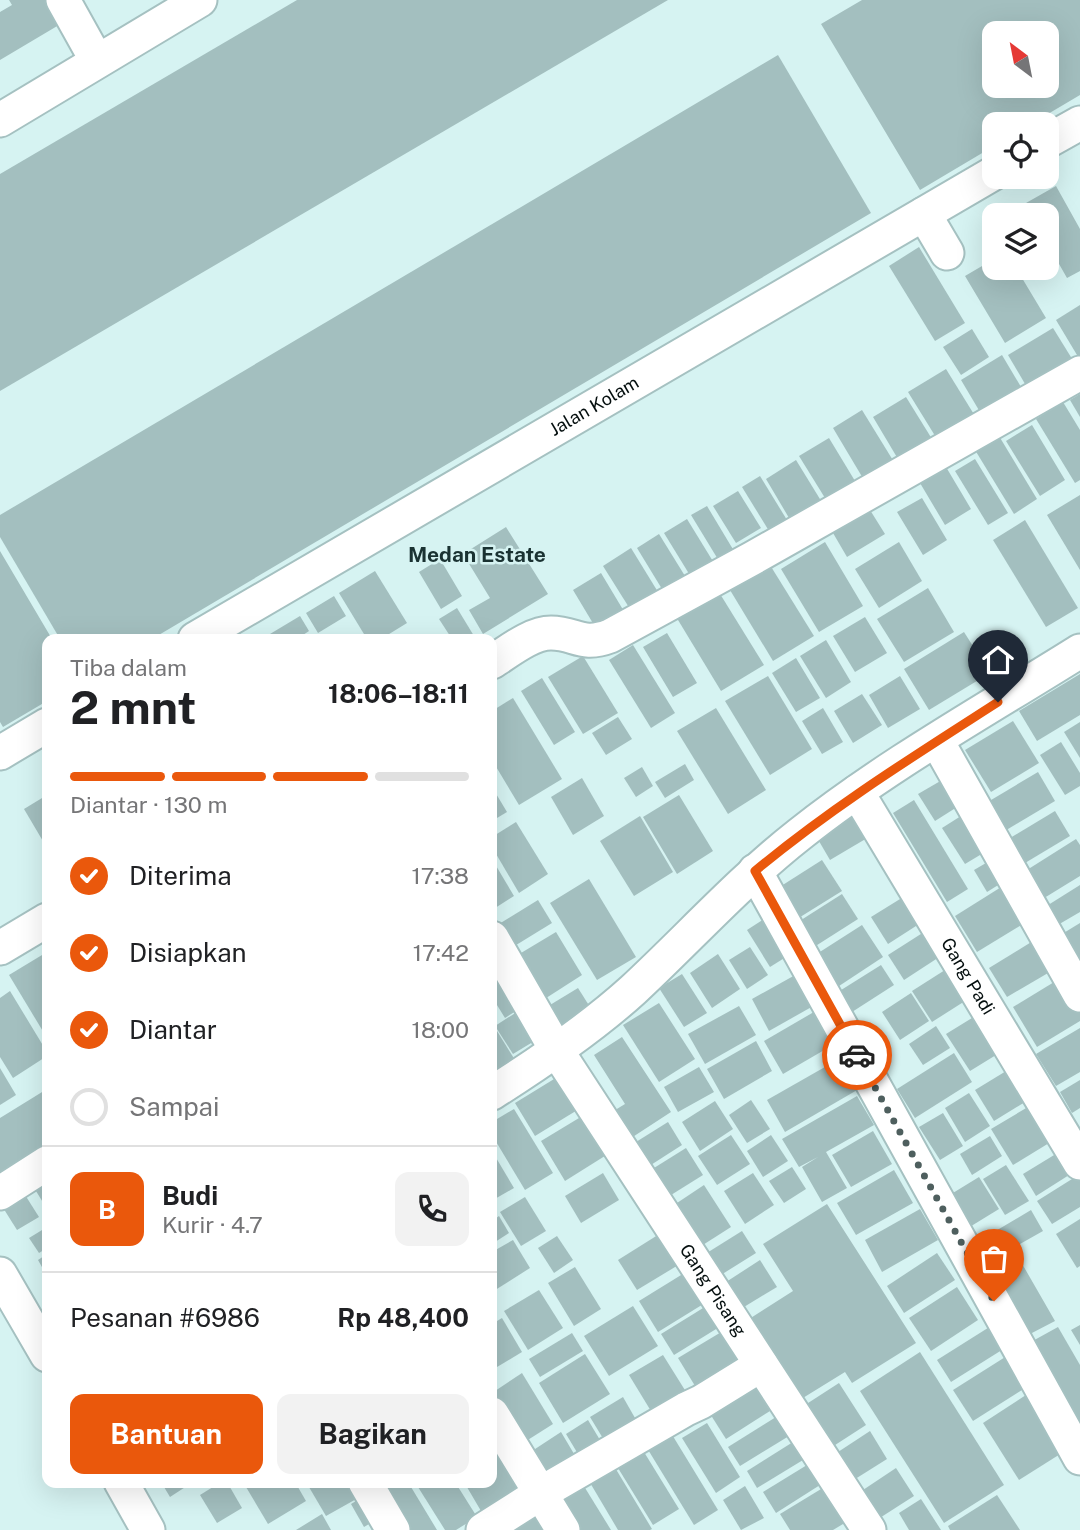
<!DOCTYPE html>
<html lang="id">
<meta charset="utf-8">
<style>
:root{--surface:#fff;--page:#f2f2f2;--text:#202124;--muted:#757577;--line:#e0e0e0;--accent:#ea580c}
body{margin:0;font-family:"Public Sans",sans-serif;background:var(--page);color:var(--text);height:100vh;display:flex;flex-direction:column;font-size:26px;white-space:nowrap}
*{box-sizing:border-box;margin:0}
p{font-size:23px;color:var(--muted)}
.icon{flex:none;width:38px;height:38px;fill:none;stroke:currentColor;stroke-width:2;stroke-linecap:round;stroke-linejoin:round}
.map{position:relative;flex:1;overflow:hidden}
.side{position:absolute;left:42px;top:634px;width:455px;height:854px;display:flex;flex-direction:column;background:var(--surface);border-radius:14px;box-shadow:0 7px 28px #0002}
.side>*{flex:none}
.needle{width:46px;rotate:328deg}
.buttons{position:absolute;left:982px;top:21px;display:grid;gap:14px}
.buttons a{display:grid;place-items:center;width:77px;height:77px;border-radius:14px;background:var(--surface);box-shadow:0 7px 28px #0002;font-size:35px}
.pin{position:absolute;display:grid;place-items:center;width:60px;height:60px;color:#fff;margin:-72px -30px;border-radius:50% 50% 50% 0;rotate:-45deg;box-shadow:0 0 7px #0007}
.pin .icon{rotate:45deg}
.courier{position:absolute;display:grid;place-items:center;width:70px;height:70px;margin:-35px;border:5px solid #ea580c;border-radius:50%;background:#fff;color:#222;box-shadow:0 2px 9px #0007}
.overview em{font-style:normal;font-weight:700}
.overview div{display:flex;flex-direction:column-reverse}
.overview{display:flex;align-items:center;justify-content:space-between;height:119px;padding:0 28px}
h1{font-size:46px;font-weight:700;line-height:52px}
.bar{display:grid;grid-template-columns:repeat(4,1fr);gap:10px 7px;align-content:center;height:84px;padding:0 28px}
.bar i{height:9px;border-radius:5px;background:var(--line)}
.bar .current{background:var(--accent)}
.bar p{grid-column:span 4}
.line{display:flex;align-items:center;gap:18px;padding:0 28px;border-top:2px solid var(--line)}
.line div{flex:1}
.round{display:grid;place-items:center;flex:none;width:74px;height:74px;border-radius:14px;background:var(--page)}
ol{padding:0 28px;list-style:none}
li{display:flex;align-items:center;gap:21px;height:77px}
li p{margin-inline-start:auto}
li .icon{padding:7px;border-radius:50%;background:var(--accent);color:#fff;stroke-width:4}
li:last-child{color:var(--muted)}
li i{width:38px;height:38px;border:4px solid var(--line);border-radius:50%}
.cta{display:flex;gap:14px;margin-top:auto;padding:14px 28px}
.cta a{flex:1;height:80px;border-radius:14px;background:var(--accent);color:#fff;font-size:28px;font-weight:700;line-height:80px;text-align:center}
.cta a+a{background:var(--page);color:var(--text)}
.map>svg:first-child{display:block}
</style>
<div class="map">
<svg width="1080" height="1530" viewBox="0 0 1080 1530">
<rect width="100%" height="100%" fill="#d6f3f2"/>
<!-- building -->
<g fill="#a3bfbf" fill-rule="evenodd">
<polygon points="9,0 57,0 69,19 0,60 0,12 12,5"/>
<polygon points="297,0 668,0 0,391 0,174"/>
<path d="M862,0H1080V95L1031,124H994V146L920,190L821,24ZM994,33H1046V86H994Z"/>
<polygon points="778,55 871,213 152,639 60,639 0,537 0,515"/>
<polygon points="1056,186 1080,229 1080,271 1067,278 1046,241 1046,215 1032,215 1026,203"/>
<polygon points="919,247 965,323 935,341 889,266"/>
<polygon points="994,259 994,268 1016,268 1046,318 1005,343 965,276"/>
<polygon points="1080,305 1080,360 1056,320"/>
<polygon points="1053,328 1074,362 1028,389 1008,355"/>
<polygon points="972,329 989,357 961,375 943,347"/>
<polygon points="1002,355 1024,392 983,417 961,380"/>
<polygon points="946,369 975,416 937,439 908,392"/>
<polygon points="1080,394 1080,417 1070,400"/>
<polygon points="906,397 932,439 898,459 873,417"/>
<polygon points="1063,402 1080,430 1080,480 1075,483 1036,419"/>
<polygon points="862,410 894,462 864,480 833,428"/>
<polygon points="1032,425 1065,480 1040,496 1006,441"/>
<polygon points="999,436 1037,499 1014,514 975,450"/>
<polygon points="829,438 855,481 825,498 799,456"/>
<polygon points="975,459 1008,513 988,525 955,471"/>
<polygon points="796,460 823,504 792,523 766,479"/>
<polygon points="946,467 971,509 945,525 920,483"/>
<polygon points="760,476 787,520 769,531 742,487"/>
<polygon points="738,491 761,528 736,543 713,506"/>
<polygon points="1080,495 1080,570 1047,515"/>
<polygon points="922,498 947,540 923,555 897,512"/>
<polygon points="707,506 734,551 719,561 691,515"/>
<polygon points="870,510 885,534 847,557 833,533"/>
<polygon points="687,519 714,563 691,577 664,533"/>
<polygon points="1025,520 1078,608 1046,627 993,540"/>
<polygon points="506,527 548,594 483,634 469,610 490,598 463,554"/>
<polygon points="659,534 685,576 662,589 637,548"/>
<polygon points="825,542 863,606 819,632 781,569"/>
<polygon points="899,542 922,581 879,608 855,569"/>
<polygon points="631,548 658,592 630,609 603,566"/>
<polygon points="0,551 52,639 47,639 47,701 3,727 0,722"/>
<polygon points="440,559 462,596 441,609 419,572"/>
<polygon points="770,565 814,636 773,661 730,590"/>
<polygon points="375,571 407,623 381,639 367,639 339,593"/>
<polygon points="601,573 625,613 597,630 573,590"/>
<polygon points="928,588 954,632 904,662 877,619"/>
<polygon points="717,589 764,665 721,691 675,615"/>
<polygon points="334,596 346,616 318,633 306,613"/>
<polygon points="457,608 474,636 469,639 452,639 439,619"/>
<polygon points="300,616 309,631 297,639 273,639 270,634"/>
<polygon points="865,617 887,653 855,672 833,636"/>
<polygon points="964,632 990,673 929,710 904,669"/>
<polygon points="667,633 697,683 673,697 643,647"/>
<polygon points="826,640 851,682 826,698 800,656"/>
<polygon points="633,645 675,713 651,728 609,660"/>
<polygon points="583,656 618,713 583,734 548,677"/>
<polygon points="796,658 820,698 796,712 772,673"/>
<polygon points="1080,674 1080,715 1037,741 1019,711"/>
<polygon points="768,676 812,749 770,775 725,701"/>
<polygon points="900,676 920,709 888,728 869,695"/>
<polygon points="542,678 575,732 554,745 521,691"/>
<polygon points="862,694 882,725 853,743 834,711"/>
<polygon points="513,698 562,779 519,805 492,760 492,711"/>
<polygon points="716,708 766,790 728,814 677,731"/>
<polygon points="823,708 843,742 822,754 802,721"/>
<polygon points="618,717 632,739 606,755 592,733"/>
<polygon points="1013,721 1039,763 991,792 965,750"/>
<polygon points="1080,722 1080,758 1064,732"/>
<polygon points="1061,742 1080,773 1080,786 1065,795 1040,755"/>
<polygon points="685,764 694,780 665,798 655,782"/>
<polygon points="642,767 653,786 636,797 624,778"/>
<polygon points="1038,772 1055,801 998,835 981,806"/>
<polygon points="949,776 965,802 935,821 918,794"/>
<polygon points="582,778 604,816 573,835 551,797"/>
<polygon points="492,787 507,812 492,821"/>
<polygon points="47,795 47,848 24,809"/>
<polygon points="679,795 713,851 677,874 643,817"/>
<polygon points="914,800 968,889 947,902 893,813"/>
<polygon points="864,807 879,831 830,860 816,836"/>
<polygon points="972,809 995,846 965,864 942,828"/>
<polygon points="1055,811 1070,836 1025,863 1010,838"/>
<polygon points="640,816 673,872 634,896 600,841"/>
<polygon points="516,822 548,874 519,893 492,847 492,837"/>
<polygon points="1076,839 1080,845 1080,876 1036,903 1019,875"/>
<polygon points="998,856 1011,877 987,892 974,870"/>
<polygon points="492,859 514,896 492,910"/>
<polygon points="822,860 842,891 797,919 778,888"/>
<polygon points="589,879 636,957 597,980 550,903"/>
<polygon points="1006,884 1028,921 977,952 955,916"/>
<polygon points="1080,885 1080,912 1056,926 1045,907"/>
<polygon points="913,891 930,917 888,944 871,917"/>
<polygon points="842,894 858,919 814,947 798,922"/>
<polygon points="538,900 552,923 508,950 494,927"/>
<polygon points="770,915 794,952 770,967 747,930"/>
<polygon points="1080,923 1080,964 1062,934"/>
<polygon points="862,925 883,957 833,990 812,957"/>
<polygon points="935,925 950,950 904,980 888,955"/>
<polygon points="556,932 582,975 543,1000 516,956"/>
<polygon points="1041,936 1060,966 1007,997 989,968"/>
<polygon points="750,947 768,975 747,989 729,960"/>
<polygon points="47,952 47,1038 9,975"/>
<polygon points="718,954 740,989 712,1008 690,973"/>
<polygon points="956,963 976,994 932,1022 912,991"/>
<polygon points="881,965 894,985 852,1012 838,992"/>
<polygon points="508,972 527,1004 505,1018 492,997 492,982"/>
<polygon points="682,974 707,1013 684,1027 659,988"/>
<polygon points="797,974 815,1005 769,1031 752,999"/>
<polygon points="1064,976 1080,1001 1080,1021 1037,1047 1013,1007"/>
<polygon points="578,988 590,1007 562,1024 550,1005"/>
<polygon points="10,991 47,1052 47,1056 13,1078 0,1057 0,998"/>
<polygon points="911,993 929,1021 900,1040 882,1012"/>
<polygon points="659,1003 695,1059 659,1082 623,1025"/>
<polygon points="739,1006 756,1035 705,1064 688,1034"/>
<polygon points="523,1008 541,1037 513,1054 495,1026"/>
<polygon points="819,1009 838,1042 783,1074 764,1041"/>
<polygon points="985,1010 1009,1047 970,1071 946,1034"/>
<polygon points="936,1026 950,1048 923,1065 909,1044"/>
<polygon points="1080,1028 1080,1072 1056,1086 1036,1054"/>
<polygon points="497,1031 515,1060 492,1074 492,1034"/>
<polygon points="622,1037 671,1112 625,1142 607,1115 625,1104 594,1055"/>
<polygon points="756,1041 772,1071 724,1099 707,1069"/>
<polygon points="954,1053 972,1082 915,1118 897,1089"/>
<polygon points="846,1055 864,1086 785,1132 767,1100"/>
<polygon points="1016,1065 1035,1096 994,1121 975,1090"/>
<polygon points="699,1067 714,1092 678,1112 664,1087"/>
<polygon points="0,1068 16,1095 0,1105"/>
<polygon points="559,1076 579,1109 535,1136 515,1103"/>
<polygon points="1080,1080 1080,1108 1072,1113 1060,1092"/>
<polygon points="47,1089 47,1154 0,1183 0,1118"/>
<polygon points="969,1093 990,1126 965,1142 945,1108"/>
<polygon points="857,1096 874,1125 826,1152 847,1188 822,1202 802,1167 818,1157 799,1167 782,1139"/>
<polygon points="751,1100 770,1129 747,1143 729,1115"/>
<polygon points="715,1101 733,1129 700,1151 682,1122"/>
<polygon points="1033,1104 1054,1140 1013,1165 991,1129"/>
<polygon points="514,1109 553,1173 525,1190 492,1135 492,1122"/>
<polygon points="943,1113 963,1146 940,1160 919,1127"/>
<polygon points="584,1115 608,1154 565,1181 541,1141"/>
<polygon points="668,1122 682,1145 643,1170 628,1147"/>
<polygon points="873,1131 892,1164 851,1187 832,1155"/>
<polygon points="731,1135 750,1164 717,1185 698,1156"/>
<polygon points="771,1135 788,1161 763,1177 747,1151"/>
<polygon points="990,1136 1002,1156 972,1175 960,1154"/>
<polygon points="686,1148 703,1175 663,1200 646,1173"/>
<polygon points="1064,1149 1077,1170 1036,1196 1023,1174"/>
<polygon points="492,1151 514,1188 493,1200 492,1198"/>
<polygon points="1006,1165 1029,1201 1005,1215 983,1179"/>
<polygon points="47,1167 47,1209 28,1178"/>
<polygon points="792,1167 806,1189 784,1203 769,1181"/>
<polygon points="894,1170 913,1203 856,1235 837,1203"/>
<polygon points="603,1173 619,1200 581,1223 565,1196"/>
<polygon points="753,1173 774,1205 745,1224 724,1191"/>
<polygon points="1080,1174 1080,1207 1052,1224 1037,1201"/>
<polygon points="979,1177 999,1209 968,1228 948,1196"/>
<polygon points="704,1185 731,1227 695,1250 668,1209"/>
<polygon points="20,1187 39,1217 17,1230 0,1203"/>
<polygon points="525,1197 546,1231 521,1246 500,1212"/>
<polygon points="827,1204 916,1343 852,1383 845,1372 798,1401 746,1321 793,1291 763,1244"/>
<polygon points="920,1209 938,1240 882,1272 865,1240"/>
<polygon points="1031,1210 1043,1231 1013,1248 1055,1321 1030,1334 977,1242"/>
<polygon points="499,1216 509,1233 492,1244 492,1221"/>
<polygon points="1080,1219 1080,1266 1077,1268 1056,1234"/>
<polygon points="47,1227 47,1248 39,1253 29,1238"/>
<polygon points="742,1231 756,1253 716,1278 702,1256"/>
<polygon points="661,1233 680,1264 637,1290 618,1260"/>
<polygon points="557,1236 573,1260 554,1273 538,1248"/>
<polygon points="513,1240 530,1268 492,1292 492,1252"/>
<polygon points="937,1253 955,1280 904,1313 887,1286"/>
<polygon points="47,1254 47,1276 38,1260"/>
<polygon points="760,1260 777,1287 739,1310 723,1284"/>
<polygon points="575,1267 601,1309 574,1326 548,1283"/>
<polygon points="686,1272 705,1303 658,1332 639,1301"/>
<polygon points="957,1287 978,1320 931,1351 909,1318"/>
<polygon points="539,1290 563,1328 528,1350 504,1311"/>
<polygon points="708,1305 721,1326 674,1355 661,1334"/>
<polygon points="633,1306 658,1346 609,1376 584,1336"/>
<polygon points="502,1318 522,1352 492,1370 492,1324"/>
<polygon points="1080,1325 1080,1345 1071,1330"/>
<polygon points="991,1326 1005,1348 951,1382 937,1360"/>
<polygon points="1058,1327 1080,1365 1080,1423 1076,1425 1029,1343"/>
<polygon points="723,1331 748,1372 703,1399 678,1358"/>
<polygon points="572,1333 583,1351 540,1377 529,1359"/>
<polygon points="920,1352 1004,1485 944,1523 860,1391"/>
<polygon points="585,1354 610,1394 563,1423 539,1383"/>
<polygon points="1010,1354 1030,1385 973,1421 953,1390"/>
<polygon points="663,1355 688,1395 654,1416 629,1375"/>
<polygon points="522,1373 553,1424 523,1443 492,1393"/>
<polygon points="752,1381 770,1411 726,1439 707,1409"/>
<polygon points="839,1383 866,1425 832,1447 805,1405"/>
<polygon points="1029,1393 1065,1451 1019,1480 983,1423"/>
<polygon points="623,1397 639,1425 607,1445 590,1417"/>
<polygon points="776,1417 789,1436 740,1466 728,1447"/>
<polygon points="588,1420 606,1450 584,1464 566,1434"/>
<polygon points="707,1423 740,1477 716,1493 682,1438"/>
<polygon points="870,1431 887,1459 852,1481 835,1454"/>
<polygon points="561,1432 580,1464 551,1482 532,1451"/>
<polygon points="671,1433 718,1510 694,1525 647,1448"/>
<polygon points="793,1442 803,1460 757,1488 747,1471"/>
<polygon points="509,1449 528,1481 481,1511 464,1482 492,1482 492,1460"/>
<polygon points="644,1452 679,1509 653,1525 618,1468"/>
<polygon points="807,1465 820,1485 776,1513 763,1492"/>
<polygon points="614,1466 652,1529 650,1530 618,1530 589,1481"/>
<polygon points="896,1468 914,1496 875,1521 857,1494"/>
<polygon points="161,1482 193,1482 170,1497"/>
<polygon points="221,1482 227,1482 242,1508 217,1523 200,1495"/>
<polygon points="243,1482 295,1482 306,1501 268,1524"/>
<polygon points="306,1482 361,1482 367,1493 326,1516"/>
<polygon points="377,1482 408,1482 437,1530 406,1530"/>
<polygon points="426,1482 455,1482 477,1517 456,1530 445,1530 418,1487"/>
<polygon points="582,1483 611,1530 576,1530 556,1498"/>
<polygon points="745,1486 764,1518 741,1530 723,1500"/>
<polygon points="826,1486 848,1521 833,1530 790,1530 780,1514"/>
<polygon points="368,1494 381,1517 364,1527 351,1504"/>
<polygon points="997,1495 1020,1530 950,1530 948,1526"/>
<polygon points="921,1499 941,1530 909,1530 899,1513"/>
<polygon points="536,1501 547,1530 488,1530"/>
<polygon points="322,1514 331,1530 296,1530"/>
</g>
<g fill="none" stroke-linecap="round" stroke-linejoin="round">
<!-- minor casing -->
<g stroke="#a5c1c1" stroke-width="37">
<g id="minor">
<polyline points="63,0 97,61"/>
<polyline points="0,120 200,0"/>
<polyline points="1046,142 1080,123"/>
<polyline points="924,214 947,253"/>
<path id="s1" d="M195,639L994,173"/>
<path d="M492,662C508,652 531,633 551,633C576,633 581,647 610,636L753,558L1080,373"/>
<polyline points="937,741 1080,995"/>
<polyline points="0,753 47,725"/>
<path id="s2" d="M857,792L1080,1163"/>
<polyline points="755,871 1080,1458"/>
<path id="s3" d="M492,938L557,1051L869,1530"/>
<polyline points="0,948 47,920"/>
<path d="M492,1093C541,1062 590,1029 633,990C689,938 740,881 800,834C887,765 986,710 1080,651"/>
<polyline points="0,1193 47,1163"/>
<polyline points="0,1274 47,1355"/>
<polyline points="492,1414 563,1530"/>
<polyline points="121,1482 148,1530"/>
<polyline points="365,1482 393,1530"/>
<polyline points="483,1530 541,1493 686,1409 701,1402 761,1365"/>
</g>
</g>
<!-- minor -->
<use href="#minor" stroke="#fff" stroke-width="33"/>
</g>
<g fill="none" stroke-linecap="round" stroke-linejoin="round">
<!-- done -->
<polyline stroke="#4e5f5e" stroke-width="7" stroke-dasharray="0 12.6" points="857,1055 994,1301"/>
<!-- route -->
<path stroke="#ea580c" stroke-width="9" d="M857,1055L755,871C832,807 914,756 998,702"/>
</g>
<g text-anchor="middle" stroke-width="5" stroke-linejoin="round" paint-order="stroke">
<!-- street labels -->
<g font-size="18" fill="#050f0f" stroke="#d6f3f2">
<text dy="6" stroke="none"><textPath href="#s1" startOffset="462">Jalan Kolam</textPath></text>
<text dy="6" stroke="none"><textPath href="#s2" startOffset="215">Gang Padi</textPath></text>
<text dy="6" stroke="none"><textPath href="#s3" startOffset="416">Gang Pisang</textPath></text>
</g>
<!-- quarter labels -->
<g font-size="21" font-weight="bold" fill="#1a3232" stroke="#d6f3f2">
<text x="477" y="562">Medan Estate</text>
</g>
</g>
</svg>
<div class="buttons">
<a><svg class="needle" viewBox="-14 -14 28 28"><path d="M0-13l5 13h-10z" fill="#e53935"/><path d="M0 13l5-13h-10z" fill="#757577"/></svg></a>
<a><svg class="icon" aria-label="locate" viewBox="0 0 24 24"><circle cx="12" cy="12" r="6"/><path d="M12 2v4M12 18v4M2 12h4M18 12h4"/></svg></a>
<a><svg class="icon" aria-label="layers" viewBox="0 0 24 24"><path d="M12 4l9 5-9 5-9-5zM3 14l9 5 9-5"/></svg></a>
</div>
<div class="pin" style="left:994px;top:1301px;background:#ea580c"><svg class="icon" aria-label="bag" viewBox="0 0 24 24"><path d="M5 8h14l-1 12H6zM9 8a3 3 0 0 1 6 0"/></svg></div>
<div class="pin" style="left:998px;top:702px;background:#1f2937"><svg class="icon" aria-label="home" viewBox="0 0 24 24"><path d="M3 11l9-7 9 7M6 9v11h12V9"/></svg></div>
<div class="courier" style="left:857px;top:1055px"><svg class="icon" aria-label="car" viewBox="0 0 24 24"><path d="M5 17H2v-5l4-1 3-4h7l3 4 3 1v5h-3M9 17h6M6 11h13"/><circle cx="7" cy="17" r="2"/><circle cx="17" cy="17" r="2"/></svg></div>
<section class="side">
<div class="overview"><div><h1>2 mnt</h1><p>Tiba dalam</p></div><em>18:06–18:11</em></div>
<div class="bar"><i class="current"></i><i class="current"></i><i class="current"></i><i></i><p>Diantar · 130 m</p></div>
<ol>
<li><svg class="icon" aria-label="check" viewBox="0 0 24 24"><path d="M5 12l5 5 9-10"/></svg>Diterima<p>17:38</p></li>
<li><svg class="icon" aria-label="check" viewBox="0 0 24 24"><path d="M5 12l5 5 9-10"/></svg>Disiapkan<p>17:42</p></li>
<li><svg class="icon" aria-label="check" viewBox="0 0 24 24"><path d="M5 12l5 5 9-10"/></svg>Diantar<p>18:00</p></li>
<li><i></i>Sampai</li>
</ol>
<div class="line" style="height:126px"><b class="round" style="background:var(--accent);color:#fff">B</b><div><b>Budi</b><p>Kurir · 4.7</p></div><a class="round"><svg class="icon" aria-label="phone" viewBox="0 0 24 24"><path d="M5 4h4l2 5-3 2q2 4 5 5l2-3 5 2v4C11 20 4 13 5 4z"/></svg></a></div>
<div class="line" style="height:91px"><div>Pesanan #6986</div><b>Rp 48,400</b></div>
<div class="cta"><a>Bantuan</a><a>Bagikan</a></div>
</section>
</div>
